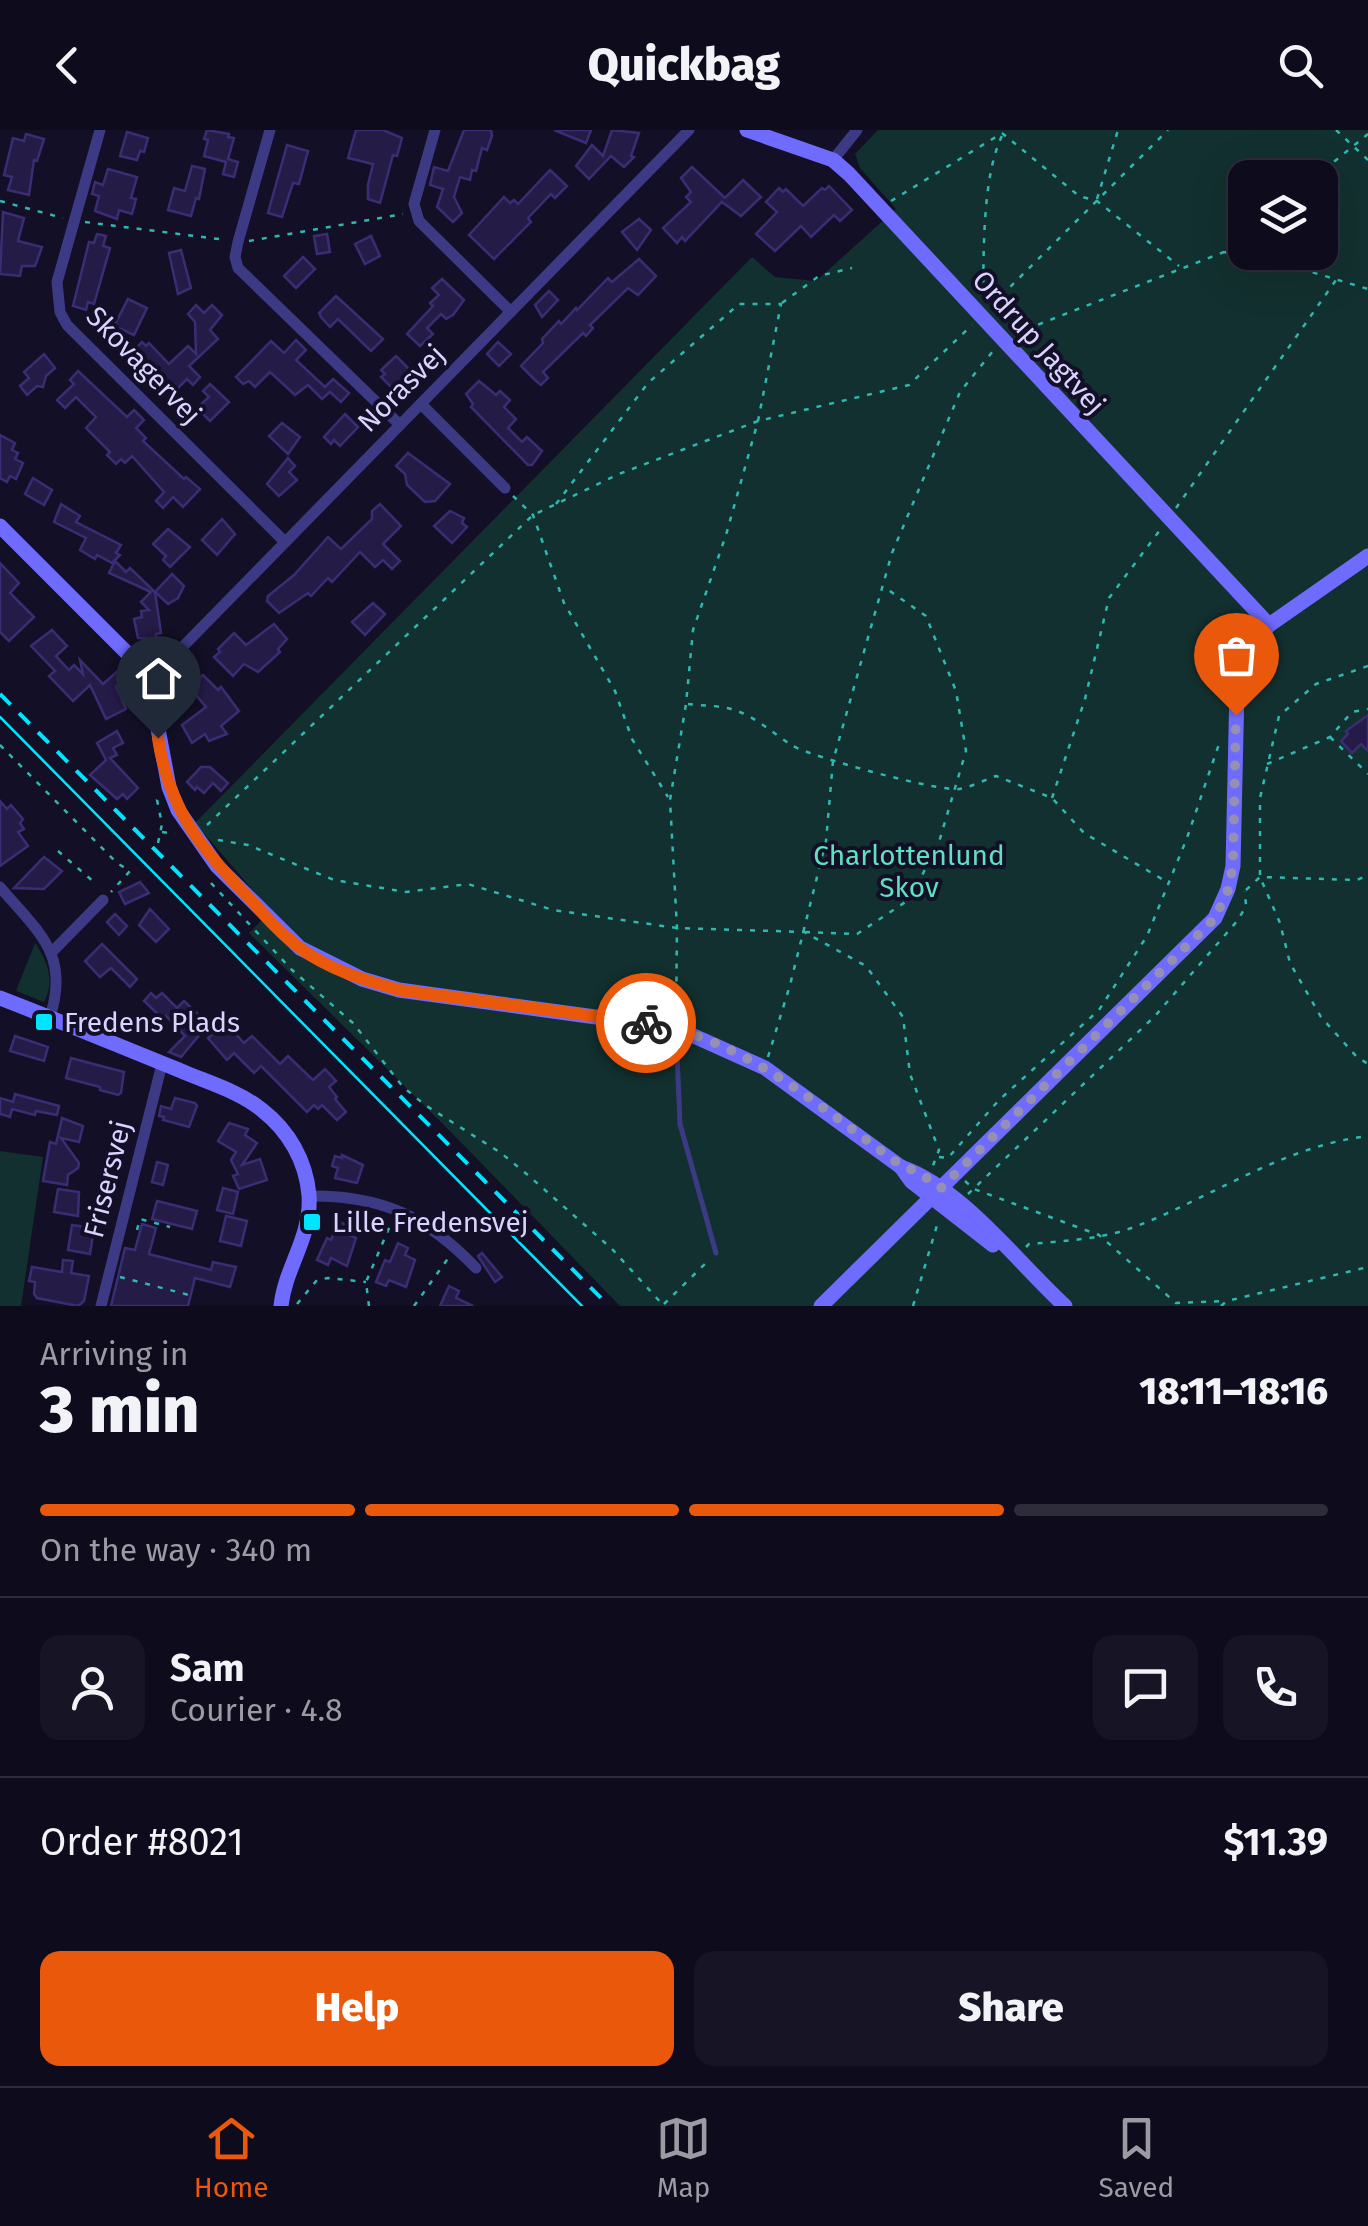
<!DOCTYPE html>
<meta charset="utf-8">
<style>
:root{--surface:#0e0b1c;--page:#171425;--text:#f1f3f6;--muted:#9b9ba3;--line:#2e2b3b;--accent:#ea580c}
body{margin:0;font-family:"Fira Sans",sans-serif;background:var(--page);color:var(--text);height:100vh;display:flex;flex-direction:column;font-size:38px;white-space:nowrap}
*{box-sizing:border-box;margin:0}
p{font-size:32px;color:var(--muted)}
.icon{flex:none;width:55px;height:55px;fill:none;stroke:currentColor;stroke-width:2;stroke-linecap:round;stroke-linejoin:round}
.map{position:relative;height:1176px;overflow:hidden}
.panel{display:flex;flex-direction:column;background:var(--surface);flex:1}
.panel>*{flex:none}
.buttons{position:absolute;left:1228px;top:30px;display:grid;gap:20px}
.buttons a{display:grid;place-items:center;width:110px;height:110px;border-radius:20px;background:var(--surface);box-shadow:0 10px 40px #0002,0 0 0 2px var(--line);font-size:50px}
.pin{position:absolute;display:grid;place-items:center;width:85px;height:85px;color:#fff;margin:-102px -42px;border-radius:50% 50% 50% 0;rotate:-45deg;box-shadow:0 0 10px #0007}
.pin .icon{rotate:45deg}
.courier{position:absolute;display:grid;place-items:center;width:100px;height:100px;margin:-50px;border:8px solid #ea580c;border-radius:50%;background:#fff;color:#222;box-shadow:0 2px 12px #0007}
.summary em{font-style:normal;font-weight:800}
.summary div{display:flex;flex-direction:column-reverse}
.summary{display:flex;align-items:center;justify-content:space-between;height:170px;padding:0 40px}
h1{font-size:65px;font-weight:800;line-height:75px}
.bar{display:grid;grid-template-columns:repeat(4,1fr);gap:15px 10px;align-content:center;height:120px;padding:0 40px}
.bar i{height:12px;border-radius:8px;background:var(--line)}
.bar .current{background:var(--accent)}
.bar p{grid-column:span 4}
.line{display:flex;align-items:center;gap:25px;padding:0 40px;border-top:2px solid var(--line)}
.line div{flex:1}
.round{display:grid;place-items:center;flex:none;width:105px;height:105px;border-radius:20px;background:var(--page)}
.primary-button{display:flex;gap:20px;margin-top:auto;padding:20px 40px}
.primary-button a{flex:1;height:115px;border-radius:20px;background:var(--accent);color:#fff;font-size:40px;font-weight:800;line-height:115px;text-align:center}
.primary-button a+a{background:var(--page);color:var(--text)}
header{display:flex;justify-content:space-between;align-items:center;height:130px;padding:0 40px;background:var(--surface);font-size:45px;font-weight:800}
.tabs{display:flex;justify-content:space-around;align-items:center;height:140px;border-top:2px solid var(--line);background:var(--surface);font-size:28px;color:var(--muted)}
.tabs a{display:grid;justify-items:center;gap:5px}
.tabs .current{color:var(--accent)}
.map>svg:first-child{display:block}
</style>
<header><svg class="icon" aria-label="back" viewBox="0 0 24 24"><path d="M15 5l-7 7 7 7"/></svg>Quickbag<svg class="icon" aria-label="search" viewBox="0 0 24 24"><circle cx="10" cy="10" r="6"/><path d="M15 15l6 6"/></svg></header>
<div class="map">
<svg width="1368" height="1176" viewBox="0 0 1368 1176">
<rect width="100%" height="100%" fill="#130f26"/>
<!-- green -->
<g fill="#12302f" fill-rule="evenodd">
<path d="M878,0H1368V1176H620L446,997L249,803L271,781L195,693L752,127L775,147L816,151L896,79L860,38L855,24ZM1245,48H1320V122H1245Z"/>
<path d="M35,813C48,831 55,852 44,872L16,861Z"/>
<polygon points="0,1021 43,1027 21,1176 0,1176"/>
</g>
<!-- building -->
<g fill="#241b47" stroke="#3b2d73" stroke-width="2.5">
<polygon points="207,0 229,4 228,7 234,8 228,29 238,32 234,47 223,44 226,32 204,26 208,10 204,9"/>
<polygon points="356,0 383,0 402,8 397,26 393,25 380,73 368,69 368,55 373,34 348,28"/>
<polygon points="464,0 491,0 492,6 487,20 482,18 476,41 472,40 470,50 460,47 454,67 462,83 453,92 437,77 443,59 430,55 434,37 448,41"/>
<polygon points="554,0 591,0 586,13"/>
<polygon points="612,0 639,3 631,26 634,27 624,37 611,26 589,49 576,36 592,15 603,26"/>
<polygon points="127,2 148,8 144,22 140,21 137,30 120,26"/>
<polygon points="26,4 44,9 37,31 34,30 29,65 8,60 12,47 4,45 13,8 24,11"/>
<polygon points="287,15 308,21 299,54 293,53 282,87 268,83"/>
<polygon points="192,36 205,39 199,69 196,68 191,86 168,80 174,58 185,61"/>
<polygon points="692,37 725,68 743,50 761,67 741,86 722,72 685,111 682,107 677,113 663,98 691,72 686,67 691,62 681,48"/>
<polygon points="108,39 137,47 131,68 136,69 132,84 119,80 117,89 95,81 99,66 92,64 95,52 103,55"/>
<polygon points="550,40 567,56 555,68 551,64 528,88 531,92 494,129 469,105 504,67 510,73 514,70 518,74"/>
<polygon points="829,56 852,80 840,91 834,85 811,107 801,96 775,121 756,104 777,82 766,72 779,58 783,62 786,59 803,76 822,58 825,60"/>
<polygon points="3,82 24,88 18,111 42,117 35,136 22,136 20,146 0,144"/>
<polygon points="639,89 651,100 637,120 622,102"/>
<polygon points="97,104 106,106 103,116 110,118 94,174 88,172 86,180 73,176 89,112 94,113"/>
<polygon points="327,104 330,122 317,124 314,106"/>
<polygon points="371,106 380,126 365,134 355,114"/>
<polygon points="181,120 191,158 178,164 169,123"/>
<polygon points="303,127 315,139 296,158 284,146"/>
<polygon points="639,129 656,146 638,165 628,158 590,195 593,198 586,206 583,203 543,242 548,248 541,255 535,250 521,236 543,213 542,209 559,191 561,194 576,178 577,180 608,148 612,152"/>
<polygon points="442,149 464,170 453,185 446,189 441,184 427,198 433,204 420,216 407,204 433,176 430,173 439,165 432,158"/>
<polygon points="549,161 558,170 542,187 535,175"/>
<polygon points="336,166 383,209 371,221 338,189 330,197 321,187 319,183"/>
<polygon points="128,169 147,178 134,205 114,196"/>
<polygon points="196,175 204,183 212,175 222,185 210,200 218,209 189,236 200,247 193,255 187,249 173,263 128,226 142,212 146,216 149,213 169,234 188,216 196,224 195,192 188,184"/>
<polygon points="296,210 306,220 296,230 325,257 333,249 349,263 341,272 330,262 322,269 308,255 295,265 270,242 255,257 249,251 243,254 236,247 271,211 284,223"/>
<polygon points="498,212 511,224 499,236 487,224"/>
<polygon points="44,224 55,238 46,246 43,257 37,256 27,265 20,256 29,248 24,242"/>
<polygon points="396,226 411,241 393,259 381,247 385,244 381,240"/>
<polygon points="78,241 127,287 134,280 144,290 136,298 146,308 143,311 184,349 186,347 200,359 183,377 173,367 163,378 156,371 164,362 132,326 125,333 121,329 116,334 107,325 110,322 86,298 96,287 76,267 65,278 57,270 74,254 70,250"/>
<polygon points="479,251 496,265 500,261 510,270 504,277 516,289 508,298 522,312 527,307 542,321 532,335 528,335 471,277 473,274 466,264"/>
<polygon points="210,254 229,272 210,291 197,278 209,267 203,261"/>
<polygon points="345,284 358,297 340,316 334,310 331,314 324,307"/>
<polygon points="282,293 300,307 288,324 269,306"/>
<polygon points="0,305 15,313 12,320 18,323 15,329 23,333 16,349 10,346 7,352 0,348"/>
<polygon points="408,323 450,354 435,371 425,372 407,355 405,344 396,336"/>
<polygon points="288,328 295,336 289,342 297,350 279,366 267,354"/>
<polygon points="33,348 52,360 44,375 25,364"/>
<polygon points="61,374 80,386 76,392 121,415 116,423 120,425 112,433 97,425 95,429 80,420 86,408 54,392"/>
<polygon points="380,374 401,396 383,414 400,431 392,439 383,430 375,437 360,422 332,452 328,448 311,466 308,463 279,483 267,471 268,466 294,445 328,407 341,419 372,389 372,381"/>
<polygon points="450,381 464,388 462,393 467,397 452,413 434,396"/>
<polygon points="222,389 235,404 217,425 202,410"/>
<polygon points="168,399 190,417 170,437 163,430 166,426 153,414"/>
<polygon points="115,431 126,442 130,438 155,462 161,503 156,504 156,509 138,508 134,489 142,487 141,481 149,480 141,472 151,462 109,443"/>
<polygon points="0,433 19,453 10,463 34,487 9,511 0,502"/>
<polygon points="172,444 184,456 178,468 168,474 155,462"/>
<polygon points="373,473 385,484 365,505 352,492"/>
<polygon points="274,494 287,509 278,519 280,522 258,542 244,534 233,546 214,527 220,522 218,519 234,503 246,515"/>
<polygon points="52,500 67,516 56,526 69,540 74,535 83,544 80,530 103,554 119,540 125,548 116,556 126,579 106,589 90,555 73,571 49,546 55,541 31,516"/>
<polygon points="203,545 218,560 221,557 239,581 221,596 227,604 209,611 205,604 192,613 182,595 206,577 189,557"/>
<polygon points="1368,585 1368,621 1361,614 1352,623 1341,611 1348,604 1346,601"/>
<polygon points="117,601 123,613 113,618 117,625 110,628 138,658 127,669 123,664 117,669 90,645 106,630 97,613"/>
<polygon points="201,637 210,637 228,653 221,661 213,653 204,663 197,657 195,660 187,652"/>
<polygon points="0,671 7,679 11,675 23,689 20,693 24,699 18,702 28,716 0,736"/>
<polygon points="44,727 62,741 44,759 14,758"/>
<polygon points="140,752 149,763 125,774 119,762"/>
<polygon points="150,779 169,799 156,812 139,795"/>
<polygon points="115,784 127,796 119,805 107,792"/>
<polygon points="102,814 137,849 130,857 111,838 100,847 85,831"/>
<polygon points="151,863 156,868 162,863 177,878 184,871 204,890 206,897 181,927 169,922 185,906 166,886 163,889 144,871"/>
<polygon points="221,896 229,903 232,900 244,913 252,906 280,934 288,926 313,950 325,939 336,951 329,957 337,967 335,969 346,982 337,990 322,975 318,979 314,975 307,982 261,936 254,943 234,923 227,930 208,908"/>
<polygon points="15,906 48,917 44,931 10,921"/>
<polygon points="71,928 124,942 121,963 118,965 100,960 100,957 66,948"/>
<polygon points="15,964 59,976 57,985 36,981 35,985 12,979 10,987 0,984 0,968 13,972"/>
<polygon points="175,968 195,973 197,976 189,997 163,990 164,987 159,986 161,976 171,979"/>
<polygon points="62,988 83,996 79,1012 61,1008 79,1033 78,1038 68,1045 67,1055 43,1051 50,1012 56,1014"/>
<polygon points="229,993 248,999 245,1005 257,1013 242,1035 260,1029 267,1050 239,1059 233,1046 238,1044 231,1030 236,1022 218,1011"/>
<polygon points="342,1025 363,1035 357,1053 335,1048 338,1038 332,1036 335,1026 342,1028"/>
<polygon points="157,1032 168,1035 163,1055 152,1052"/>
<polygon points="223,1058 238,1062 233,1084 217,1080"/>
<polygon points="58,1059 79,1062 78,1086 54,1082"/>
<polygon points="157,1071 197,1081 192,1099 152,1089"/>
<polygon points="226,1086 247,1091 241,1116 220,1111"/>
<polygon points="339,1092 350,1096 347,1104 356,1108 347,1136 331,1128 328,1135 317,1130 327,1108 331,1110"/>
<polygon points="142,1094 156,1098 149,1124 211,1140 213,1132 236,1137 230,1157 195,1148 188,1176 111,1176 125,1118 135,1120"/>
<polygon points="72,1095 94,1098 90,1124 68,1120"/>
<polygon points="398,1113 408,1118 405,1125 415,1130 406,1157 389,1150 386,1156 376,1152 385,1130 390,1132"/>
<polygon points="482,1123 502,1147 495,1152 478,1126"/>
<polygon points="63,1130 73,1131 71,1143 89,1146 84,1171 78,1176 37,1168 34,1164 35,1152 29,1151 32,1137 62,1142"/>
<polygon points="449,1156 459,1161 456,1168 473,1176 440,1176"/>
</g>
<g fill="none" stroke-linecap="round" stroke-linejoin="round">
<!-- path -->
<g stroke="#2fb8b0" stroke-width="2.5" stroke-dasharray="5 8" stroke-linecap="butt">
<polyline points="1336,0 1368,30"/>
<polyline points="1002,3 1079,66 1097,71 1179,136"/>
<polyline points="1314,48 1368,4"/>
<polyline points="1097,69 1118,0"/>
<polyline points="0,71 63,88"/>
<polyline points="891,71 999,5"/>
<polyline points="85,92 226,110"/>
<polyline points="249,111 403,84"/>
<polyline points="1224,122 1298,138 1368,159"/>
<path d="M983,165C984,119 982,40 1005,0"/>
<polyline points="782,173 819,146 852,138"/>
<polyline points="992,175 1168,0"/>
<polyline points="1014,204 1224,122 1245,103"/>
<polyline points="513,366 533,385 564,473 615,561 632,609 668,667"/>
<polyline points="556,374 648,253 739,174 781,174 758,291 726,405 693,500 686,574 670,670 677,798 676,886"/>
<polyline points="1176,378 1336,150"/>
<polyline points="1368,536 1316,554 1279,586 1260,668 1260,747 1280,793 1290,833 1321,887 1356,926 1368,934"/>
<path d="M688,574C702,576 720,575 734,580C755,586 775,605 793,616C812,627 939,662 959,659C971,657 984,650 996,646L1052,668L1084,703L1167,752"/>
<polyline points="1330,607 1368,644"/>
<polyline points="0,615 117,733 130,741 111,762"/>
<polyline points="1267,634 1330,607 1352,582 1368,579"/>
<polyline points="1052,668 1085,569 1109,468 1160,400"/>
<polyline points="207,695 533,385 619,344 758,291 909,255 972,195"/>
<polyline points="162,702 175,704"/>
<polyline points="218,710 248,715 334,750 406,762 468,754 553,780 677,798 804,802 866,836 903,887 910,944 939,1020 932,1038"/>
<polyline points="158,713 162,694 157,670 160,667"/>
<polyline points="58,721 95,753"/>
<polyline points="211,753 292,840 353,893 403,957 425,975 501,1023 529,1046 612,1119 664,1176"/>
<polyline points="1246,760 1260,747 1357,750 1368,745"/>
<polyline points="805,802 857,804 910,769 939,712 966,621 956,561 926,486 884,457"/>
<polyline points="768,927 790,855 826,711 833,631 892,423 960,262 993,221"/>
<polyline points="939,1027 948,1028 999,970 1099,880 1147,806 1187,708 1220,611"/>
<polyline points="965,1051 974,1059 1099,1105 1176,1173 1227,1171"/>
<polyline points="968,1064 1155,886 1238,790 1246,776 1245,761"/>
<polyline points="137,1100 140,1089 170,1097"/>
<path d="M1026,1117L1029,1114C1064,1111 1104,1109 1137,1096C1214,1066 1284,1016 1368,1006"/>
<polyline points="120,1147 189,1165"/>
<polyline points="297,1174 317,1150 328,1148 366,1152"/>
<polyline points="664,1174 708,1131"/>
<polyline points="369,1176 366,1152 392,1091"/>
<polyline points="414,1176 449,1127"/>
<polyline points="913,1176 938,1092"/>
<polyline points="1221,1176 1227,1171 1368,1137"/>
</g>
<!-- lane -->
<polyline stroke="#3d3a85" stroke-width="5" points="676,901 680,994 716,1123"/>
<!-- street -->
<g stroke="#3d3a85" stroke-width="11">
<polyline points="100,0 57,152 60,182 67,195 285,412"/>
<polyline points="270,0 238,112 235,127 238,138 400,295"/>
<polyline points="435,0 414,74 419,91 511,182"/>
<polyline points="833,30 857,0"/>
<polyline points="421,274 505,358"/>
<polyline points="146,549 159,541 689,0"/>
<path d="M0,757C39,803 70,824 50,887"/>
<polyline points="52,822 103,770"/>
<path d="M309,1066C381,1065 426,1086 476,1138"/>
<polyline points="101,1176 162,934"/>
</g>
<!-- secondary -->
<g stroke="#6f6bff" stroke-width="15">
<polyline points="747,0 833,30 849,44 1269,495"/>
<path d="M0,396L137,533L152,567L169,657L178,680L217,736L300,818L362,849L399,860L676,898L765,938L901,1037C962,1058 1017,1132 1065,1176"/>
<path d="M0,868C60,891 119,916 179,940C206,952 239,961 262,980C289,1001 306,1031 309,1065C312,1107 285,1137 281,1176"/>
<polyline points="901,1037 911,1051 993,1115"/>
<polyline points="821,1176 1215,788 1228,759 1233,736 1237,557 1247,523 1269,495 1368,426"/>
</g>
<!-- tram -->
<polyline stroke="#00e5ff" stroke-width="2.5" points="0,587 582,1176"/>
<!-- rail -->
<polyline stroke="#00e5ff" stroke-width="4" stroke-dasharray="15 12" stroke-linecap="butt" points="0,564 609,1176"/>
</g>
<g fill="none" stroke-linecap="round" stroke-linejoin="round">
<!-- done -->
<path stroke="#948fb3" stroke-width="10" stroke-dasharray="0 18" d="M646,893C745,908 823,980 902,1036L918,1042L941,1058L1215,788L1228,760L1233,736L1236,585"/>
<!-- route -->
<path stroke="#ea580c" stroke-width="12" d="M158,608C169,680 201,719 251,770C266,787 282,805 300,818C329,840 365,850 399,860L646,893"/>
</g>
<!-- markers -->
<g fill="#00e5ff" stroke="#130f26" stroke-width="4">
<rect x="34" y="882" width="20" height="20" rx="5"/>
<rect x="302" y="1082" width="20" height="20" rx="5"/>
</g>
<g text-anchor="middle" stroke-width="8" stroke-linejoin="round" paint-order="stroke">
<!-- street labels -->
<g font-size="28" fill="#d9d4ff" stroke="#130f26">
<text transform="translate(1039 212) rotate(48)" y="10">Ordrup Jagtvej</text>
<text transform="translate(144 235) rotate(46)" y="10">Skovagervej</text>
<text transform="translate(401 258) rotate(-45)" y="10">Norasvej</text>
<text transform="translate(107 1049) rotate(-76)" y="10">Frisersvej</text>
</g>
<!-- park labels -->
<g font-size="28" fill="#5fe0c0" stroke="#130f26">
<text x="909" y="735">Charlottenlund<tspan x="909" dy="32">Skov</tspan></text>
</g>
<!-- poi labels -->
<g font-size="28" fill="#d9d4ff" stroke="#130f26" text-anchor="start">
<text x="64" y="902">Fredens Plads</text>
<text x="332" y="1102">Lille Fredensvej</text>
</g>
</g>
</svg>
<div class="buttons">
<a><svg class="icon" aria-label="layers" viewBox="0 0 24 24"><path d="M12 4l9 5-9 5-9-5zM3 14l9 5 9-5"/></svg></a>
</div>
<div class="pin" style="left:1236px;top:585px;background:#ea580c"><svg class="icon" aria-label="bag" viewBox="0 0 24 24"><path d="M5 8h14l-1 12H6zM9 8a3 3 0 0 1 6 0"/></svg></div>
<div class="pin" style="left:158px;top:608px;background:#1f2937"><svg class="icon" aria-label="home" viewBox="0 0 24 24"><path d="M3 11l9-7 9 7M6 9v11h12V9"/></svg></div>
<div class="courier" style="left:646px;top:893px"><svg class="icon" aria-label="bike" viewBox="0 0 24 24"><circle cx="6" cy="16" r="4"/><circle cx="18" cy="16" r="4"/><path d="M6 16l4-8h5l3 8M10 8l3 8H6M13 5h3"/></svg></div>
</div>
<section class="panel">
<div class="summary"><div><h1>3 min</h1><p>Arriving in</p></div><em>18:11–18:16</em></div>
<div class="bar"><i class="current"></i><i class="current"></i><i class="current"></i><i></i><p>On the way · 340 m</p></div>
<div class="line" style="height:180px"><a class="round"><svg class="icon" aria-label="person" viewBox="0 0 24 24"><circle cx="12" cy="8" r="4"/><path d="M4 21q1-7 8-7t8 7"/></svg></a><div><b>Sam</b><p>Courier · 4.8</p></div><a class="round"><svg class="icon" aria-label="chat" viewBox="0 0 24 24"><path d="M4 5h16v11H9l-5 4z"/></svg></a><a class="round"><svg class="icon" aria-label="phone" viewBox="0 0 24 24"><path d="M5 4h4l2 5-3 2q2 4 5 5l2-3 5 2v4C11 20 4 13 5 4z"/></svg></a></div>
<div class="line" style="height:130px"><div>Order #8021</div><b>$11.39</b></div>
<div class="primary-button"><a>Help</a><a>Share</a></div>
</section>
<nav class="tabs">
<a class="current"><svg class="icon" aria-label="home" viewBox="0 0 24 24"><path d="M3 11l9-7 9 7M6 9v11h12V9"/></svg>Home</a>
<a><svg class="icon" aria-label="map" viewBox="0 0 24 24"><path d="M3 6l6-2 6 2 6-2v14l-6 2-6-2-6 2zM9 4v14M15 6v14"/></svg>Map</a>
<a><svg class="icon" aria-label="saved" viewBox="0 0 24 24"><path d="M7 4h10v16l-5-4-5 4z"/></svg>Saved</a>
</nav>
